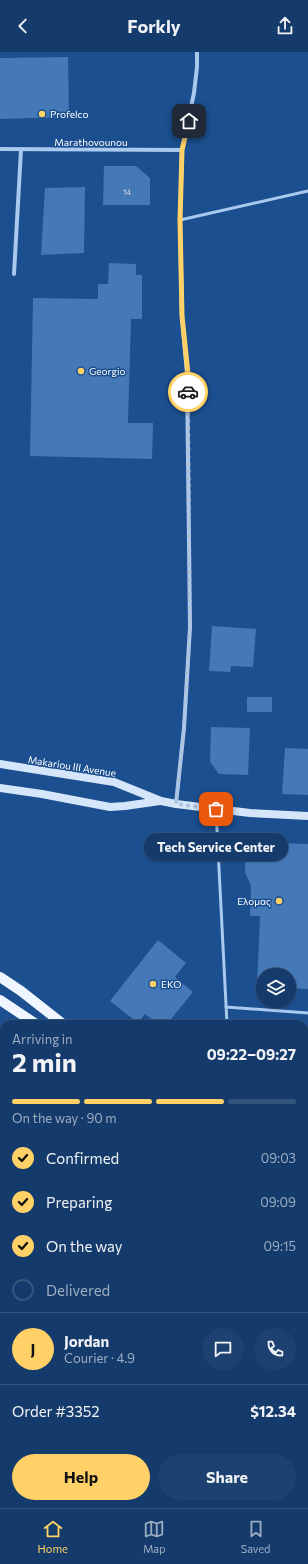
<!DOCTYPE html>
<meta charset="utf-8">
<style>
:root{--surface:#143b6b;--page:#1d4271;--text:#f1f3f6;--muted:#9dadc1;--line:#33557e;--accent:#ffd166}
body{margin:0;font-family:Commissioner,sans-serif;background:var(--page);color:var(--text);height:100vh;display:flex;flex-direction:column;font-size:15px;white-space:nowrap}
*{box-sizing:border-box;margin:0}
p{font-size:13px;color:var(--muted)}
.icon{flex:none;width:22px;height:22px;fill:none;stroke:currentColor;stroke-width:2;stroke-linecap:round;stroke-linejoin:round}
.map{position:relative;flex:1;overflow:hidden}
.drawer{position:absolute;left:0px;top:968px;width:308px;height:488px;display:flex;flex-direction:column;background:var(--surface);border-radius:12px 12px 0 0;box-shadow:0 1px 3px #0004,0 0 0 1px var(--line)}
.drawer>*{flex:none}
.fabs{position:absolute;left:256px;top:916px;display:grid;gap:8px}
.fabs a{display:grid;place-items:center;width:40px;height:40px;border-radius:50%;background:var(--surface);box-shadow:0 1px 3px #0004,0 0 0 1px var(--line);font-size:20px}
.pin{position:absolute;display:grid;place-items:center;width:34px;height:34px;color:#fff;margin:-17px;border-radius:8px;box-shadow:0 2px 6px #0006}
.courier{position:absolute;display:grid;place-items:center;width:40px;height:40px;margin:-20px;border:3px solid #ffd166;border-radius:50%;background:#fff;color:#222;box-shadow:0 1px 5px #0007}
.bubble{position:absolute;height:28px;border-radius:14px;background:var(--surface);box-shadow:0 1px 3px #0004,0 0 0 1px var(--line);font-size:13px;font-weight:700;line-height:28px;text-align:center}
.summary em{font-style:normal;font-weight:700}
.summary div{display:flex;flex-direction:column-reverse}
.summary{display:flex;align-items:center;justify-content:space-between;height:68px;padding:0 12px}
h1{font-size:26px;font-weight:700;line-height:30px}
.bar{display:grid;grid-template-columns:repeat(4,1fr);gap:6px 4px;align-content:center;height:48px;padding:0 12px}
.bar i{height:5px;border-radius:3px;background:var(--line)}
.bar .selected{background:var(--accent)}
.bar p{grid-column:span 4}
.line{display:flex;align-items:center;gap:10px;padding:0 12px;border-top:1px solid var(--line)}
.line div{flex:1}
.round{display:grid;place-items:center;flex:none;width:42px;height:42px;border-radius:21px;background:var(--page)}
ol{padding:0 12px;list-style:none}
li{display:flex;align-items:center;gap:12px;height:44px}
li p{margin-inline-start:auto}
li .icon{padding:4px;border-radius:50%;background:var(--accent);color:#111;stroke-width:4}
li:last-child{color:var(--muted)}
li i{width:22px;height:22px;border:2px solid var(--line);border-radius:50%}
.button{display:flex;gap:8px;margin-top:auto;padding:8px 12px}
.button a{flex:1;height:46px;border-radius:24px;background:var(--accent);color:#111;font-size:16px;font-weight:700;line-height:46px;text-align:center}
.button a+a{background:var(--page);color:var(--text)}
header{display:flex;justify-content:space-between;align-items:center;height:52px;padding:0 12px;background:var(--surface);font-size:18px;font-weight:700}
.menu{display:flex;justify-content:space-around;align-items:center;height:56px;border-top:1px solid var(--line);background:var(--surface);font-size:11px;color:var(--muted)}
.menu a{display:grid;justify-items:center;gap:2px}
.menu .selected{color:var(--accent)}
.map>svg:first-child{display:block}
</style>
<header><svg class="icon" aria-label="back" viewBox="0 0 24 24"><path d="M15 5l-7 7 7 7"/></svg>Forkly<svg class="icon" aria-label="share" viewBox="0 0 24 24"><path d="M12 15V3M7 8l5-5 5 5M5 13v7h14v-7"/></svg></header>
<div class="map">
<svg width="308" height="1456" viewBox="0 0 308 1456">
<rect width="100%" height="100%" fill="#1b4f8f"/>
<!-- building -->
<g fill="#4478b7">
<polygon points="68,5 69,65 0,67 0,6"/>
<polygon points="104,114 136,114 150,126 150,153 103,153"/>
<polygon points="85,135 84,201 41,203 45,136"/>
<polygon points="109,211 136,212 136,223 142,223 142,267 131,267 128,371 153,371 152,407 30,404 33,246 98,247 98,232 108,232"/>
<polygon points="212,574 256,577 253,615 231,614 230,620 209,619"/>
<rect x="247" y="645" width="25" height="15"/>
<polygon points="211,675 250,676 248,723 219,722 210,710"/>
<polygon points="285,696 308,697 308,743 282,742"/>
<polygon points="246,790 308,792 308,937 289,936 289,923 263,923 263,935 257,935 260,864 250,864 251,834 245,820"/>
<polygon points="158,888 186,911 175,925 193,940 167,972 158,972 145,962 138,971 110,949"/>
<polygon points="304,1001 308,1004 308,1124 304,1121"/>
<polygon points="304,1416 308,1423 308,1456 255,1456 252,1452 304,1452"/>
</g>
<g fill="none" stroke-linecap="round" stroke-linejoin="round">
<!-- lane -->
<g stroke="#a9c9ee" stroke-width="3">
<polyline points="180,168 308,139"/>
<polyline points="216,758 227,972"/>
<polyline points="226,955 308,961"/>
<polyline points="0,1030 4,1032"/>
<polyline points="304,1266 308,1269"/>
</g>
<!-- street -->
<g stroke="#a9c9ee" stroke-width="4">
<polyline points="0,97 182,98"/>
<polyline points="14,222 21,98"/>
<polyline points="176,752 184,676 190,575 187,322 182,264 180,168 182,98 194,41 197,15 197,0"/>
<polyline points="0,1203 4,1196"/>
</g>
<!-- secondary -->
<g stroke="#d6e6fa" stroke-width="8">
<polyline points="0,712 114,730 161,749 176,752 250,761 308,764"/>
<polyline points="0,736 42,742 110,755 125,754 160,749"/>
</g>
<!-- primary -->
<g stroke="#f0f6ff" stroke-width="10">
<polyline points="0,925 21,939 63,972"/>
<polyline points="0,948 36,972"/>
<polyline points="304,1171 308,1174"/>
</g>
</g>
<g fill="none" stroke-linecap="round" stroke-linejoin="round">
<!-- done -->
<polyline stroke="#afc1d8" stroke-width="4" stroke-dasharray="0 7.2" points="188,340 190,575 184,676 176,752 216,757"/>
<!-- route -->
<polyline stroke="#ffd166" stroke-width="5" points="188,340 188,322 182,264 180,168 182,98 189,69"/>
</g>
<!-- markers -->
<g fill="#ffd166" stroke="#1b4f8f" stroke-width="1.5">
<circle cx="42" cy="62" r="4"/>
<circle cx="81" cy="319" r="4"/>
<circle cx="279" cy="849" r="4"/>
<circle cx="153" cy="932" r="4"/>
</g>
<g text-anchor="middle" stroke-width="3" stroke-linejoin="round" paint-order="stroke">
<!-- number labels -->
<g font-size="8" fill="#d0dded">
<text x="127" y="143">14</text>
</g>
<!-- poi labels -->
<g font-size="10" fill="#fff" stroke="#1b4f8f" text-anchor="start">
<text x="50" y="66">Profelco</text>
<text x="89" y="323">Georgio</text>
<text x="271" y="853" text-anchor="end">Ελομας</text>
<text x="161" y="936">EKO</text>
</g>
<!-- street labels -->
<g font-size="10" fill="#fff" stroke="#1b4f8f">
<text x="91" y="94">Marathovounou</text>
<text transform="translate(72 714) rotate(9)" y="4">Makariou III Avenue</text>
</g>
</g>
</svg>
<div class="fabs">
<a><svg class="icon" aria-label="layers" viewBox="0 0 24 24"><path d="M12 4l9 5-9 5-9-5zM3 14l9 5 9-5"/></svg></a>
</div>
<div class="pin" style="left:216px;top:757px;background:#ea580c"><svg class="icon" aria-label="bag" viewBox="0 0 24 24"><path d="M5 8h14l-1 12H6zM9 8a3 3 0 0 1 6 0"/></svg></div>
<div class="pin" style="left:189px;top:69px;background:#1f2937"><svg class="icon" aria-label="home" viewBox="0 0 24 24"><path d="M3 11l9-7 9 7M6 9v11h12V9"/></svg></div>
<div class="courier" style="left:188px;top:340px"><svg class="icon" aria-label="car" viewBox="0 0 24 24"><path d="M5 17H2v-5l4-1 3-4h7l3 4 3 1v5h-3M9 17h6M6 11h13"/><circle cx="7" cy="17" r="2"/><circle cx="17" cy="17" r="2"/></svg></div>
<div class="bubble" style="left:144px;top:781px;width:144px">Tech Service Center</div>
<section class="drawer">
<div class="summary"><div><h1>2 min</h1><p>Arriving in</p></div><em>09:22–09:27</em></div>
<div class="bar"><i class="selected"></i><i class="selected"></i><i class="selected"></i><i></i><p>On the way · 90 m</p></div>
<ol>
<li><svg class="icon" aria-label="check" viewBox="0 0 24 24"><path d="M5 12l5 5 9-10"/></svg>Confirmed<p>09:03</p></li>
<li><svg class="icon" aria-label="check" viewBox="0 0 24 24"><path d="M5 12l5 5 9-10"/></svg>Preparing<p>09:09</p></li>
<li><svg class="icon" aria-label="check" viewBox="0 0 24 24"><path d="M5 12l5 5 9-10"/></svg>On the way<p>09:15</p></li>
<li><i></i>Delivered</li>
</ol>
<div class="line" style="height:72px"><b class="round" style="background:var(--accent);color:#111">J</b><div><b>Jordan</b><p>Courier · 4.9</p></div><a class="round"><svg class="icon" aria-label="chat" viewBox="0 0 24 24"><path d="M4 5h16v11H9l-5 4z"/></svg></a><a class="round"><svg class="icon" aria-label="phone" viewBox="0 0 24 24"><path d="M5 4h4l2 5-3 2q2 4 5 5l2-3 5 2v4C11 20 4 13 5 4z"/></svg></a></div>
<div class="line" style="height:52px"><div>Order #3352</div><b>$12.34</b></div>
<div class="button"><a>Help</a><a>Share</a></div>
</section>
</div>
<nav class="menu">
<a class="selected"><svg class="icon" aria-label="home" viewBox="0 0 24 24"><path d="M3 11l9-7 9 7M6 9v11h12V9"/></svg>Home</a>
<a><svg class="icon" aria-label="map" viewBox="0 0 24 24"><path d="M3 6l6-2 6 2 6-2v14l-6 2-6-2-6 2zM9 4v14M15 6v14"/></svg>Map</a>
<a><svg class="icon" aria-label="saved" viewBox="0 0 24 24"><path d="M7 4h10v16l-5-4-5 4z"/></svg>Saved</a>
</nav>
